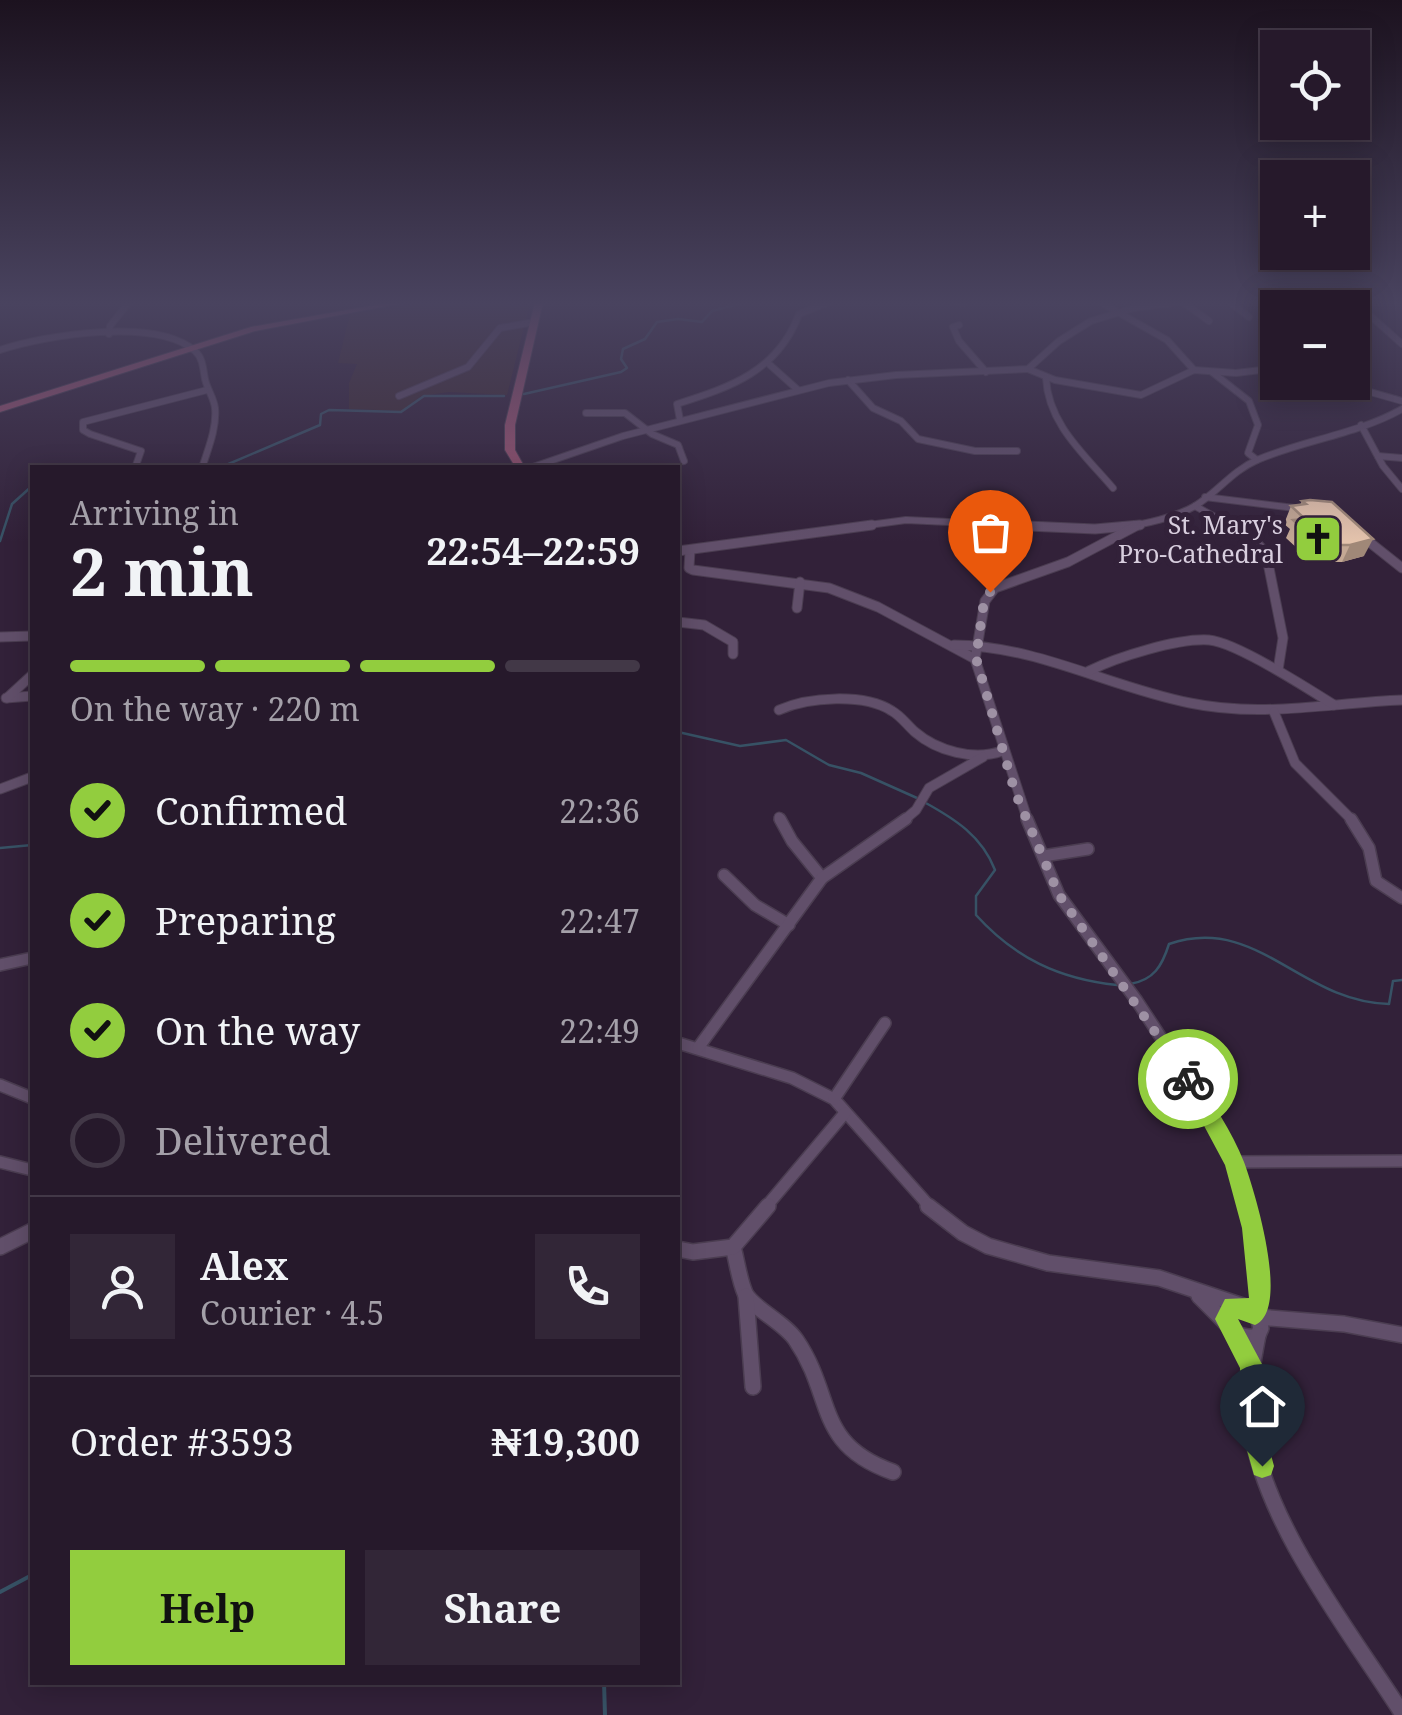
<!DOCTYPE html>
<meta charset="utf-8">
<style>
:root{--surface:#26192b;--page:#322637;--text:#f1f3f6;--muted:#a4a0a9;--line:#423847;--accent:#92cd3e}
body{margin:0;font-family:"Noto Serif",serif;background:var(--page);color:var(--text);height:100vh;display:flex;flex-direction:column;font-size:38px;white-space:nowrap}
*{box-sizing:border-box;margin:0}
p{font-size:32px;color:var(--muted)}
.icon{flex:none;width:55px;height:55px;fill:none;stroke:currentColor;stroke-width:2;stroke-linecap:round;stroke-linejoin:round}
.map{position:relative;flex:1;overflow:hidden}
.sheet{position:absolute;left:30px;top:465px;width:650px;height:1220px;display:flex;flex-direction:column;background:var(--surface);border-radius:0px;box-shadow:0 5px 25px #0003,0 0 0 2px var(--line)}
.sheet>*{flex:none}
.controls{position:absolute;left:1260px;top:30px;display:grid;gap:20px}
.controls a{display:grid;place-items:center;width:110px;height:110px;border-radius:0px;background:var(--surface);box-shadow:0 5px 25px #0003,0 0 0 2px var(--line);font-size:50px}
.pin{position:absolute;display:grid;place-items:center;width:85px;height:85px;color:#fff;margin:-102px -42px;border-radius:50% 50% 50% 0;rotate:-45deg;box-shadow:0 0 10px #0007}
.pin .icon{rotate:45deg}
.courier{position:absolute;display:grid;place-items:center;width:100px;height:100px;margin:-50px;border:8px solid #92cd3e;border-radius:50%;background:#fff;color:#222;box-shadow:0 2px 12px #0007}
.summary em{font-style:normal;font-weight:700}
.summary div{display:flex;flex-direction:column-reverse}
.summary{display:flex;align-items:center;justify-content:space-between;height:170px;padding:0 40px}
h1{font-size:65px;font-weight:700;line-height:75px}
.bar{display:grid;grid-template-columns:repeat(4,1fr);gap:15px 10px;align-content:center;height:120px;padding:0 40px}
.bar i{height:12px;border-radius:8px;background:var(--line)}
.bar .on{background:var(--accent)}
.bar p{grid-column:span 4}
.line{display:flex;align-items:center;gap:25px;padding:0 40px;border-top:2px solid var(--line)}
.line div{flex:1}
.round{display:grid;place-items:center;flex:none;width:105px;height:105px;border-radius:0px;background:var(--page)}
ol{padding:0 40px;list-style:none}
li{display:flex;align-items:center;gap:30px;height:110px}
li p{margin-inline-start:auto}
li .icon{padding:10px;border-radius:50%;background:var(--accent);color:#111;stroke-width:4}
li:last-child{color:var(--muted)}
li i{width:55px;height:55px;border:5px solid var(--line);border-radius:50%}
.primary-button{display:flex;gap:20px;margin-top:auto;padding:20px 40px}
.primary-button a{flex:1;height:115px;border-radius:0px;background:var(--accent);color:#111;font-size:40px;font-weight:700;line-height:115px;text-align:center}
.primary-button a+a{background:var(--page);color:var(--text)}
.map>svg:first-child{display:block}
</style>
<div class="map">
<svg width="1402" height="1715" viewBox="0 0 1402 1715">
<rect width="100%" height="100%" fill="#322139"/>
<!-- education -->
<polygon fill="#3d2a31" points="432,302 487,302 529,307 507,395 449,392 421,396 402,411 349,409 349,383 357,364 338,363 350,314"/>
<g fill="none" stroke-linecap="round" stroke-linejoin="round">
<!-- stream-far1 -->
<g stroke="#375265" stroke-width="2.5">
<polyline points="524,394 621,372 627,368 621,359 623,349 645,339 657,322 678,319 702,322 712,311 746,302"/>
<polyline points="219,468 320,425 321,414 329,410 401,412 424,396 504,396"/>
<polyline points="0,541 12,504 32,486"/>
<polyline points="678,732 740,746 786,740 829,765 861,773 917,798"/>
<path d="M924,802C955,819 982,836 995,870L976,896V915C1015,958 1059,979 1117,985"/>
<polyline points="0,848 32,845"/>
<path d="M1130,984C1154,980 1162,966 1169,944C1257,914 1300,1002 1389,1004L1393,981L1402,980"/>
</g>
<!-- stream -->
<g stroke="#375265" stroke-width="4">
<polyline points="0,1592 32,1575"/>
<polyline points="604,1682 605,1715"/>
</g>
<!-- minor-far3 casing -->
<g stroke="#4b3d51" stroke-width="8">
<g id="minor-far3">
<polyline points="958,302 963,303"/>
<polyline points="1100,302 1167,340 1194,370"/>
<polyline points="1183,302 1209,321"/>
<polyline points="1230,302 1249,317"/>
<polyline points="1355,302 1402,344"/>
<polyline points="959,325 953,327 959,341 986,372"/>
<polyline points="109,334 110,326 129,302"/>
<path d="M0,350C45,335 156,317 195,351C203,358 203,369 205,379C207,389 214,398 215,408C217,428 208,449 202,468"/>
<polyline points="770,365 798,390"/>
<polyline points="1028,369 1055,380 1141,395 1194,370 1236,373 1278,368"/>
<polyline points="1212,372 1249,401 1258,425 1248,453 1257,460"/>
<path d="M1046,378C1048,424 1085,455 1113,488"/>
<polyline points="848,380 873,408 901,421 918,439 975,451 1017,451"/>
<polyline points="1335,382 1402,401"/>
<polyline points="399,396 468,367 500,328 529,323"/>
<polyline points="586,413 625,413 652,434 678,445 684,461"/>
<path d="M680,420L677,404C731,387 778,371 799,314L829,302"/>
<polyline points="1361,425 1383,466 1402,489"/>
<polyline points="1378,456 1402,458"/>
<polyline points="135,468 141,451 90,434 83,430 83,422 207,390"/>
<polyline points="530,468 623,436 829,383 896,375 1028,369 1059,341 1091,321 1134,308 1179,302"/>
<polyline points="1205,497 1303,509"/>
<polyline points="1195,506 1233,527"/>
<polyline points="854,527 906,520 1055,527"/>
<path d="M1121,527C1143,525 1176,517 1195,506C1218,492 1232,471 1257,460C1304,440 1358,434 1402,409"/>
</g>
</g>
<!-- minor-far2 casing -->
<g stroke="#4b3d51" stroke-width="11">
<g id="minor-far2">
<polyline points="1002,525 1095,529 1140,525"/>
<polyline points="1229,525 1251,537 1266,553 1283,638 1278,670"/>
<polyline points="1363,537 1402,568"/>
<polyline points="690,550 689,568 693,570 829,588 878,607 975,659"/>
<polyline points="678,551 872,525"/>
<polyline points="797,608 800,582"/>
<polyline points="678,622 704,625 733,642 733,654"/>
<polyline points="0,637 32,636"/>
<path d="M954,645C1038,646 1109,687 1190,703C1262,718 1329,703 1402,700"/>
<path d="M1089,671C1117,657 1178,638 1209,640C1236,642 1309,689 1334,705"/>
<polyline points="6,698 32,696"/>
<polyline points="7,698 32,675"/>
<path d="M779,710C808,697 864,693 892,711C901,716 907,725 915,732C937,751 974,761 1002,751"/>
<polyline points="1274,712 1295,763 1353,821"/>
<polyline points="0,789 32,777"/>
<polyline points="779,817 780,821"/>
<polyline points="903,821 916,810 929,788 983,757"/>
<polyline points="1028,821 975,659 985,601 995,588 1068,562 1136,526"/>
</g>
</g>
<!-- minor-far1 casing -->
<g stroke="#4b3d51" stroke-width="14">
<g id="minor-far1">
<polyline points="780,819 792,841 822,878"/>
<polyline points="1027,819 1059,895 1137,1001 1198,1094 1234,1162 1247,1208"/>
<polyline points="1351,819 1369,848 1376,881 1402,898"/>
<polyline points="1043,856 1088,849"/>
<polyline points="724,875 755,905 789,925"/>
<polyline points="0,965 32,958"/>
<polyline points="678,1043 792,1078 834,1099 931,1208"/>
<polyline points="698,1048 822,878 906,819"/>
<polyline points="0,1085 32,1098"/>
<polyline points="834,1099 885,1023"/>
<polyline points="0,1162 32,1170"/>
<polyline points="1234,1162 1402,1161"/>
<polyline points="765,1208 845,1113"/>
</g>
</g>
<!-- minor casing -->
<g stroke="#4b3d51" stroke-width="18">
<g id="minor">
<polyline points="928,1206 963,1233 988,1246 1048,1263 1159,1278 1243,1306"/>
<path d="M1247,1206C1256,1237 1268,1283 1255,1314"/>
<polyline points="0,1247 32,1231"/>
<path d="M733,1247C737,1261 739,1279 745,1293C752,1308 784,1322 796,1340C835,1397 814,1444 893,1472"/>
<polyline points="678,1249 693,1252 733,1247 768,1206"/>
<polyline points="746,1296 753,1387"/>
<polyline points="1199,1296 1228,1325"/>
<path d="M1238,1306L1258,1317L1261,1328L1257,1337C1237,1338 1232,1333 1227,1314Z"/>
<polyline points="1258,1317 1344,1324 1402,1335"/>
<path d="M1258,1335C1252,1365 1247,1396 1251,1427C1266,1526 1349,1630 1402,1713"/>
</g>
</g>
<!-- major casing -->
<g stroke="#4b3d51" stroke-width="2">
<g id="major">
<polygon points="392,302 408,302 255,331 0,412 0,406 251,327"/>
<polygon points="535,302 543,302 515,425 515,450 525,468 516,468 505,450 505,425"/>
</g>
</g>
<!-- minor-far3 -->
<use href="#minor-far3" stroke="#614f6a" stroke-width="6"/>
<!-- minor-far2 -->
<use href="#minor-far2" stroke="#614f6a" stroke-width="9"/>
<!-- minor-far1 -->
<use href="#minor-far1" stroke="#614f6a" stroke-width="11"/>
<!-- minor -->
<use href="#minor" stroke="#614f6a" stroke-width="15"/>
<!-- major -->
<use href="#major" fill="#9f5472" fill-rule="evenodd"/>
</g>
<!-- wall -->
<polygon fill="#c4a894" points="1302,501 1364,556 1342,562 1323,562 1309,549 1299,550 1286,538 1290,529 1284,524 1291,506 1300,505"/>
<!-- shaded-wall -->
<g fill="#a08878">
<polygon points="1316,531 1309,549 1299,550 1307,533"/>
<polygon points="1373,539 1364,556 1342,562 1350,545"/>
</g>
<!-- building -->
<polygon fill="#e4c3ac" stroke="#a08878" stroke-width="2.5" points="1310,500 1332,502 1373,539 1350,545 1331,545 1316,531 1307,533 1293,520 1305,519 1291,506 1306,504 1302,501"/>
<!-- sky -->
<linearGradient id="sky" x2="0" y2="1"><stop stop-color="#1c121f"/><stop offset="0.56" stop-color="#49435f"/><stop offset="1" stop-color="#49435f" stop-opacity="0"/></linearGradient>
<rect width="1402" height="542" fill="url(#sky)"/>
<!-- route -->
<path fill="#92cd3e" d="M1188,1070L1195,1073C1211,1102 1232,1131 1244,1162C1255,1192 1291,1310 1255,1325L1238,1319L1263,1366L1262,1422L1274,1466L1271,1475L1262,1478L1254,1475L1239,1422L1240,1368L1215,1319L1225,1299L1249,1298L1242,1228L1225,1165L1179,1079Z"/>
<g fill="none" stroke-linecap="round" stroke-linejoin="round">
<!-- done -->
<polyline stroke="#9e91a4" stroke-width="10" stroke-dasharray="0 18" points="990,592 984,601 976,658 1015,792 1059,895 1188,1079"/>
</g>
<!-- icons -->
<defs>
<g id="church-square" transform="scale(2.5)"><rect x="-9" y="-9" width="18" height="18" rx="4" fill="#92cd3e" stroke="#322139"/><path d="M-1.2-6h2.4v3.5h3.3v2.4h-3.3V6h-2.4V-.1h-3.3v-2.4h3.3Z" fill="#111"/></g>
</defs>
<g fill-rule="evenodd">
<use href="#church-square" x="1318" y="539"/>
</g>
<g text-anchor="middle" stroke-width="10" stroke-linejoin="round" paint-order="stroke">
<!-- far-poi labels -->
<g font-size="25" fill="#d8cede" stroke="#322139" text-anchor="end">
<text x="1283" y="534">St. Mary's<tspan x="1283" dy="29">Pro-Cathedral</tspan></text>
</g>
</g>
</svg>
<div class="controls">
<a><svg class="icon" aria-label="locate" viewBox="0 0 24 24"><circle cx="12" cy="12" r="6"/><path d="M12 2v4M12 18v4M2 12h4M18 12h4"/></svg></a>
<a>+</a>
<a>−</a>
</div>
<div class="pin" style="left:990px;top:592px;background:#ea580c"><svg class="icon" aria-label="bag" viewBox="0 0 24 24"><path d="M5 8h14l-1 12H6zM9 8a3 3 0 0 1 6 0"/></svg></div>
<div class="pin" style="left:1262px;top:1466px;background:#1f2937"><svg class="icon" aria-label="home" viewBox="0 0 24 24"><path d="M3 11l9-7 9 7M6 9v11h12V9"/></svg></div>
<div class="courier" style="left:1188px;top:1079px"><svg class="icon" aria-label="bike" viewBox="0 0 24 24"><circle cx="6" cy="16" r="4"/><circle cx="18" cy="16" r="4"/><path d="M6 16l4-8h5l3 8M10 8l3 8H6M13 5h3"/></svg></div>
<section class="sheet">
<div class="summary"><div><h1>2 min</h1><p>Arriving in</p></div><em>22:54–22:59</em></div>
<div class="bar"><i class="on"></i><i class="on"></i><i class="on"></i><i></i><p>On the way · 220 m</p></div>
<ol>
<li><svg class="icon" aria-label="check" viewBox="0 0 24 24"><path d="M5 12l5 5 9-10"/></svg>Confirmed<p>22:36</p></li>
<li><svg class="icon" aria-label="check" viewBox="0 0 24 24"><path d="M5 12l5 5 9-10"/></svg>Preparing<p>22:47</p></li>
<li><svg class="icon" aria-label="check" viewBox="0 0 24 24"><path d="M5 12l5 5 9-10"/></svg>On the way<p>22:49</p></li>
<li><i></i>Delivered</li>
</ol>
<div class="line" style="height:180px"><a class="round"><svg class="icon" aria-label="person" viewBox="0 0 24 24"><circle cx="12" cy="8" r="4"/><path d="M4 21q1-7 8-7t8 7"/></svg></a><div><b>Alex</b><p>Courier · 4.5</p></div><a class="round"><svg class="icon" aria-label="phone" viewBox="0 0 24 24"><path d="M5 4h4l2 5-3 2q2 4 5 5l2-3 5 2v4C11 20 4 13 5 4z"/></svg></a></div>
<div class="line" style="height:130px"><div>Order #3593</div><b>₦19,300</b></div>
<div class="primary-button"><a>Help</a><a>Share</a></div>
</section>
</div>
